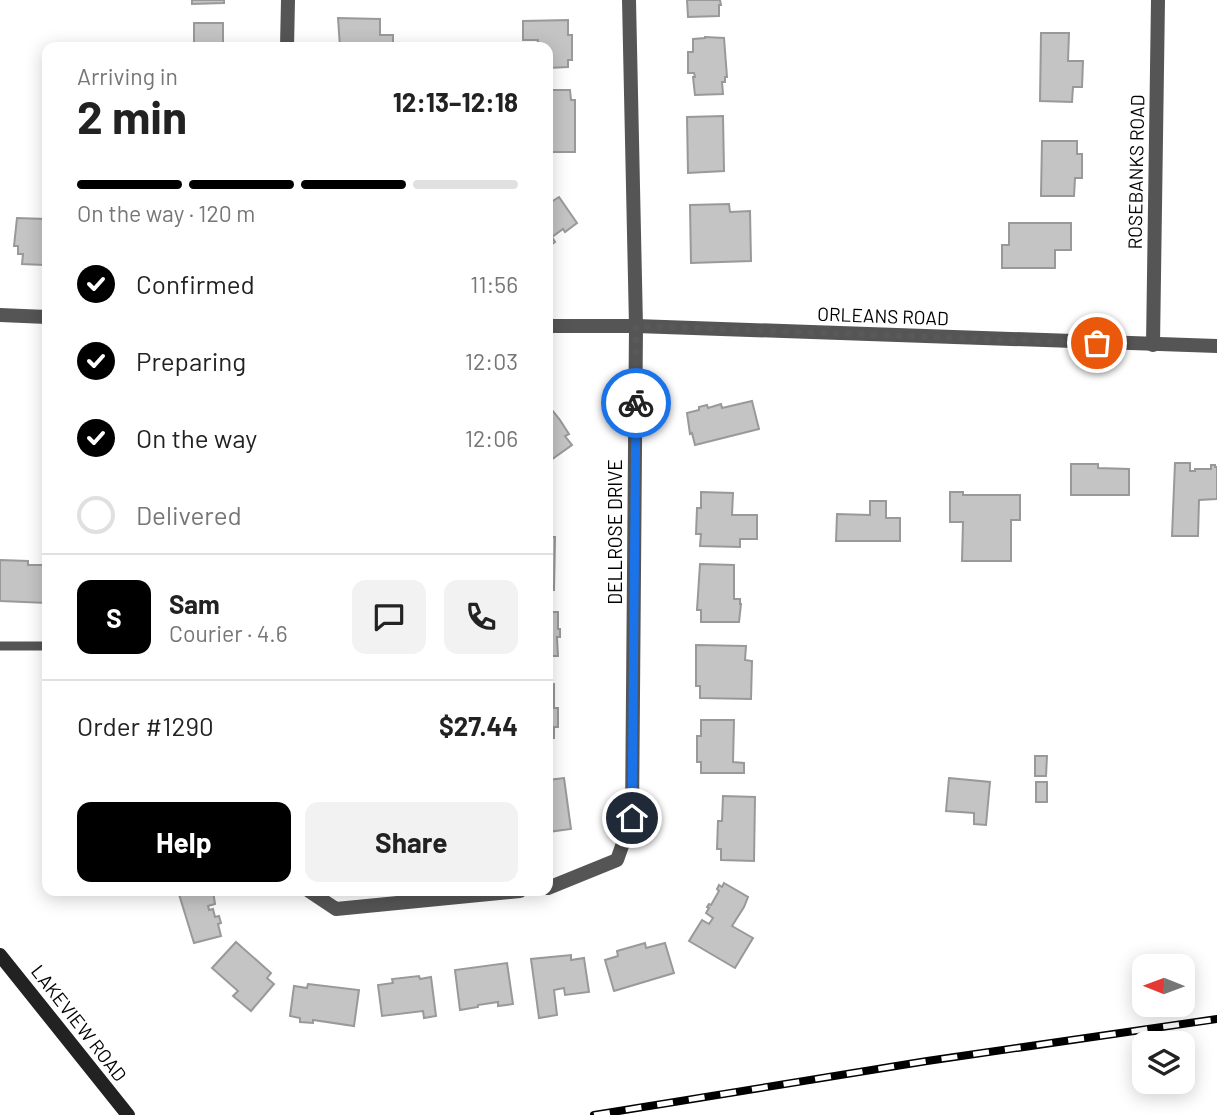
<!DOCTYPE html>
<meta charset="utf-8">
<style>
:root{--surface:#fff;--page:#f2f2f2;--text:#222;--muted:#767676;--line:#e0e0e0;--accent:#000}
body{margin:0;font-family:Barlow,sans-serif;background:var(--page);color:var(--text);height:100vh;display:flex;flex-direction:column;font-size:26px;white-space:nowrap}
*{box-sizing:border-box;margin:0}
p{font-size:23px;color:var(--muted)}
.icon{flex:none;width:38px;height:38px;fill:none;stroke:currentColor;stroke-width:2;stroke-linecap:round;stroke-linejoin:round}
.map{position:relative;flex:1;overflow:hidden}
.details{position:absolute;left:42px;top:42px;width:511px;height:854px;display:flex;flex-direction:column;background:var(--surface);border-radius:14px;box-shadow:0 4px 18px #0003}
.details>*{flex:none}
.needle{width:46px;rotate:271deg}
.buttons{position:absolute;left:1132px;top:954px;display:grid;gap:14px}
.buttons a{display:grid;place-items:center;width:63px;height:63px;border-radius:14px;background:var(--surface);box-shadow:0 4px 18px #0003;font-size:35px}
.pin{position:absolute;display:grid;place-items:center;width:60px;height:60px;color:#fff;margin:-30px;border:4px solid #fff;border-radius:50%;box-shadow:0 2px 7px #0007}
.courier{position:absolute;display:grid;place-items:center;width:70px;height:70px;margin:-35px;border:5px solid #1a73e8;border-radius:50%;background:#fff;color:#222;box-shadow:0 2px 9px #0007}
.overview em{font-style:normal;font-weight:700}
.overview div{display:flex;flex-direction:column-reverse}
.overview{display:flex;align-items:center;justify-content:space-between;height:119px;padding:0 35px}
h1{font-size:46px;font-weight:700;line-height:52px}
.bar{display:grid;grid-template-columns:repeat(4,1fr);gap:10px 7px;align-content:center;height:84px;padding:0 35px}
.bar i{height:9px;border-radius:5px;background:var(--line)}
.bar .current{background:var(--accent)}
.bar p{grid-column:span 4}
.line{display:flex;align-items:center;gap:18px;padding:0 35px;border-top:2px solid var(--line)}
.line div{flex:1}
.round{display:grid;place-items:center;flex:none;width:74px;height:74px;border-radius:14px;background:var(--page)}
ol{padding:0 35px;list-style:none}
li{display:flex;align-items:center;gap:21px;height:77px}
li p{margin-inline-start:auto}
li .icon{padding:7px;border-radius:50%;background:var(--accent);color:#fff;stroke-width:4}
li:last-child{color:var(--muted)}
li i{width:38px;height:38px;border:4px solid var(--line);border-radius:50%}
.cta{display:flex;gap:14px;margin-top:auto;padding:14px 35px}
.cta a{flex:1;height:80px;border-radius:14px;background:var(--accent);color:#fff;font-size:28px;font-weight:700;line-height:80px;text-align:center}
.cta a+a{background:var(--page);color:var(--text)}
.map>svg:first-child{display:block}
</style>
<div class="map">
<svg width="1217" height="1115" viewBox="0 0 1217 1115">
<rect width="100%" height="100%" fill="#fff"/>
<!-- building -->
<g fill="#c4c4c4" stroke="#999" stroke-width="2">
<polygon points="192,0 224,0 224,3 192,4"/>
<polygon points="687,0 720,0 721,5 719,5 719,16 688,17"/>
<polygon points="338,18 380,19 380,35 393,35 393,47 340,47"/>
<polygon points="568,20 568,35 572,35 572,60 568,60 568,67 548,68 548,47 537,47 538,40 523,40 523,21"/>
<polygon points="194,23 223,23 223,47 193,47 194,43"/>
<polygon points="1041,33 1069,33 1068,61 1083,61 1082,87 1073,87 1072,102 1040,101"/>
<polygon points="705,37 724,38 727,77 725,77 725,82 722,82 723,94 695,95 693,77 695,77 694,73 688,73 688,52 693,52 693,39 705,38"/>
<polygon points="548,90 570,90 571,100 575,100 575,152 548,152"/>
<polygon points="723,116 724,171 688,173 687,117"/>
<polygon points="1042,141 1077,141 1077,154 1082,154 1082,178 1075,178 1074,196 1041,196"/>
<polygon points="559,197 577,223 565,232 563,229 552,237 555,242 548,247 548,204"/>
<polygon points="729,204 730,212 750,211 751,261 691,263 690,205"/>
<polygon points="17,218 45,219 46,251 44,251 44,265 22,264 23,254 18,254 18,246 14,246"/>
<polygon points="1009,223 1071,223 1071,250 1055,250 1055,268 1002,268 1002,245 1009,245"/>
<polygon points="752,401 759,429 695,445 692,433 690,434 687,413 699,410 699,407 707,405 708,408 721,404 722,408"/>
<polygon points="548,410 549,413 552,410 560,420 569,434 565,436 572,445 548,462"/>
<polygon points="1175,463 1190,463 1190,471 1195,471 1195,469 1211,469 1211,465 1215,465 1215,467 1217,467 1217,499 1199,500 1198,536 1172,536"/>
<polygon points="1071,464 1098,464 1098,468 1129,469 1129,495 1071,495"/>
<polygon points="701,492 733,493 732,515 757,515 757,539 740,539 740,547 700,546 701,534 696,534 697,508 701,508"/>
<polygon points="950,492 963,492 963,495 1020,495 1020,520 1011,520 1011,561 962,561 963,522 950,522"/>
<polygon points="870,501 886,501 886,518 900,518 900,541 836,541 837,514 870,515"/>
<polygon points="548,526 550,526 550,537 555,537 554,590 548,590"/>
<polygon points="0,560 28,561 28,565 47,565 47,603 0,601"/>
<polygon points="700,564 734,565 734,599 740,599 740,604 741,604 739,622 701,622 701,610 697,610"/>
<polygon points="548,612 558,612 558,629 560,629 560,637 557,637 558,656 548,656"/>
<polygon points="696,645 746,646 745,660 752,661 751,699 700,698 700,686 696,686"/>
<polygon points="548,683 554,684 554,708 558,708 558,727 554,727 554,738 548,738"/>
<polygon points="701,720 734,720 733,762 744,763 744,773 701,773 701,762 697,762 697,736 701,736"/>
<polygon points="1035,756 1047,756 1046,776 1035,776"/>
<polygon points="564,778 571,829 548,832 548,780"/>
<polygon points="949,778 990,782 986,825 974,824 974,813 946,811"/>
<rect x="1036" y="782" width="11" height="20"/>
<polygon points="723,796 755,797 754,861 721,860 721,849 717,849 718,821 722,821"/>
<polygon points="724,883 748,897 744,907 732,926 753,938 735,968 689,941 702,920 709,924 713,918 706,913 709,908 707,907 709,904 711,905 719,891 717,889 719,885 722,887"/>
<polygon points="178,891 213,891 215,904 208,906 209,910 213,909 215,917 219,916 221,923 218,924 221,936 194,943"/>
<polygon points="236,942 271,973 267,978 274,984 251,1011 233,996 238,991 212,968"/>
<polygon points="645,943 646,948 665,943 674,973 614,991 605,960 618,956 617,951"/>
<polygon points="571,955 571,960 584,958 589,992 565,995 564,988 554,990 557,1015 539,1018 531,959"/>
<polygon points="507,963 513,1004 498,1006 498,1002 478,1005 478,1007 460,1010 455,970"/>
<polygon points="419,976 420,979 431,977 436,1016 424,1018 423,1011 382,1016 378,985 393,983 392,979"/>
<polygon points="308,984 359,990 354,1026 313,1020 313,1023 300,1022 300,1018 290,1016 294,986 307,988"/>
</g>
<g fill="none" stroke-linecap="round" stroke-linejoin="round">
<!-- lane -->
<polyline stroke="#555" stroke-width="9" points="0,646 47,646"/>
<!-- street -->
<g stroke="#555" stroke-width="14">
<polyline points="287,47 288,0"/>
<polyline points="0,315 47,317"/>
<polyline points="548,326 636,326 1217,346"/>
<polyline points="1153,345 1158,0"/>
<polyline points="548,888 617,860 632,818 636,326 629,0"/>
<polyline points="309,891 336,909 520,891"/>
</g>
<!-- secondary -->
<polyline stroke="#222" stroke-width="14" points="0,955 128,1115"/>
<!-- rail casing -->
<g stroke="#000" stroke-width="8">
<polyline id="rail" points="594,1115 927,1061 1217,1019"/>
</g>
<!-- rail -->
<use href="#rail" stroke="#fff" stroke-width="5" stroke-dasharray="16" stroke-linecap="butt"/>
</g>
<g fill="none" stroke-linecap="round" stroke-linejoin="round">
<!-- done -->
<polyline stroke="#595959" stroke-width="7" stroke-dasharray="0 12.6" points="636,403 636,326 1097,343"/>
<!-- route -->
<polyline stroke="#1a73e8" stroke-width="9" points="632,818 636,403"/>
</g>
<g text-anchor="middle" stroke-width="5" stroke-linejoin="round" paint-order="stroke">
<!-- street labels -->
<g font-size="19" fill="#000" stroke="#fff">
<text transform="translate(1136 172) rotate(-89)" y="7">ROSEBANKS ROAD</text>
<text transform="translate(883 316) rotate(2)" y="7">ORLEANS ROAD</text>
<text transform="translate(615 532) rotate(-90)" y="7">DELLROSE DRIVE</text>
<text transform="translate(79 1023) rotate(52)" y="7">LAKEVIEW ROAD</text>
</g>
</g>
</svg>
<div class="buttons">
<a><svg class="needle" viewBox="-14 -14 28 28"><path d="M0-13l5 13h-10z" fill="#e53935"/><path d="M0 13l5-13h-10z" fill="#767676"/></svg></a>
<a><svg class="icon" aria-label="layers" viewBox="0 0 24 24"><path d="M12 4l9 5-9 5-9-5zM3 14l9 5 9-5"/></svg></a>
</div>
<div class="pin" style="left:1097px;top:343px;background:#ea580c"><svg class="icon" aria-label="bag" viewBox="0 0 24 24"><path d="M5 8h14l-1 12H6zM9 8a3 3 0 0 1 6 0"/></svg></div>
<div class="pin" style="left:632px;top:818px;background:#1f2937"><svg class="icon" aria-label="home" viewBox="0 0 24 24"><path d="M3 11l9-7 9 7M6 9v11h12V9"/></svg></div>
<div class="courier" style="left:636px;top:403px"><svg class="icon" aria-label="bike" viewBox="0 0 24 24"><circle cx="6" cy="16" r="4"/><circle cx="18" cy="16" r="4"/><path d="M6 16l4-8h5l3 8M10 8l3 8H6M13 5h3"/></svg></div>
<section class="details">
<div class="overview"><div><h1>2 min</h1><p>Arriving in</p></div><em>12:13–12:18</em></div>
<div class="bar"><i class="current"></i><i class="current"></i><i class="current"></i><i></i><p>On the way · 120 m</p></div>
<ol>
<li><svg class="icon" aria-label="check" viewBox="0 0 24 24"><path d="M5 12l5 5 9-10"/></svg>Confirmed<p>11:56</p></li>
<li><svg class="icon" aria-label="check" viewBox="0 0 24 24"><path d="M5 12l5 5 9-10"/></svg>Preparing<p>12:03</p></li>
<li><svg class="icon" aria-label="check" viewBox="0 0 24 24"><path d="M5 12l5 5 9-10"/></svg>On the way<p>12:06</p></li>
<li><i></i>Delivered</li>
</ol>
<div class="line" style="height:126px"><b class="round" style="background:var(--accent);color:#fff">S</b><div><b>Sam</b><p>Courier · 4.6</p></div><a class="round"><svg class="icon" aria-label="chat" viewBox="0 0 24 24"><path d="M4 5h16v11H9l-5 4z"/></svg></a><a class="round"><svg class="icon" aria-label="phone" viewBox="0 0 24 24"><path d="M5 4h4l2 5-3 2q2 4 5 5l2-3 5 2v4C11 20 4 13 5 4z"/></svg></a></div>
<div class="line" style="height:91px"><div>Order #1290</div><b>$27.44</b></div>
<div class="cta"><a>Help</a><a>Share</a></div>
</section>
</div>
